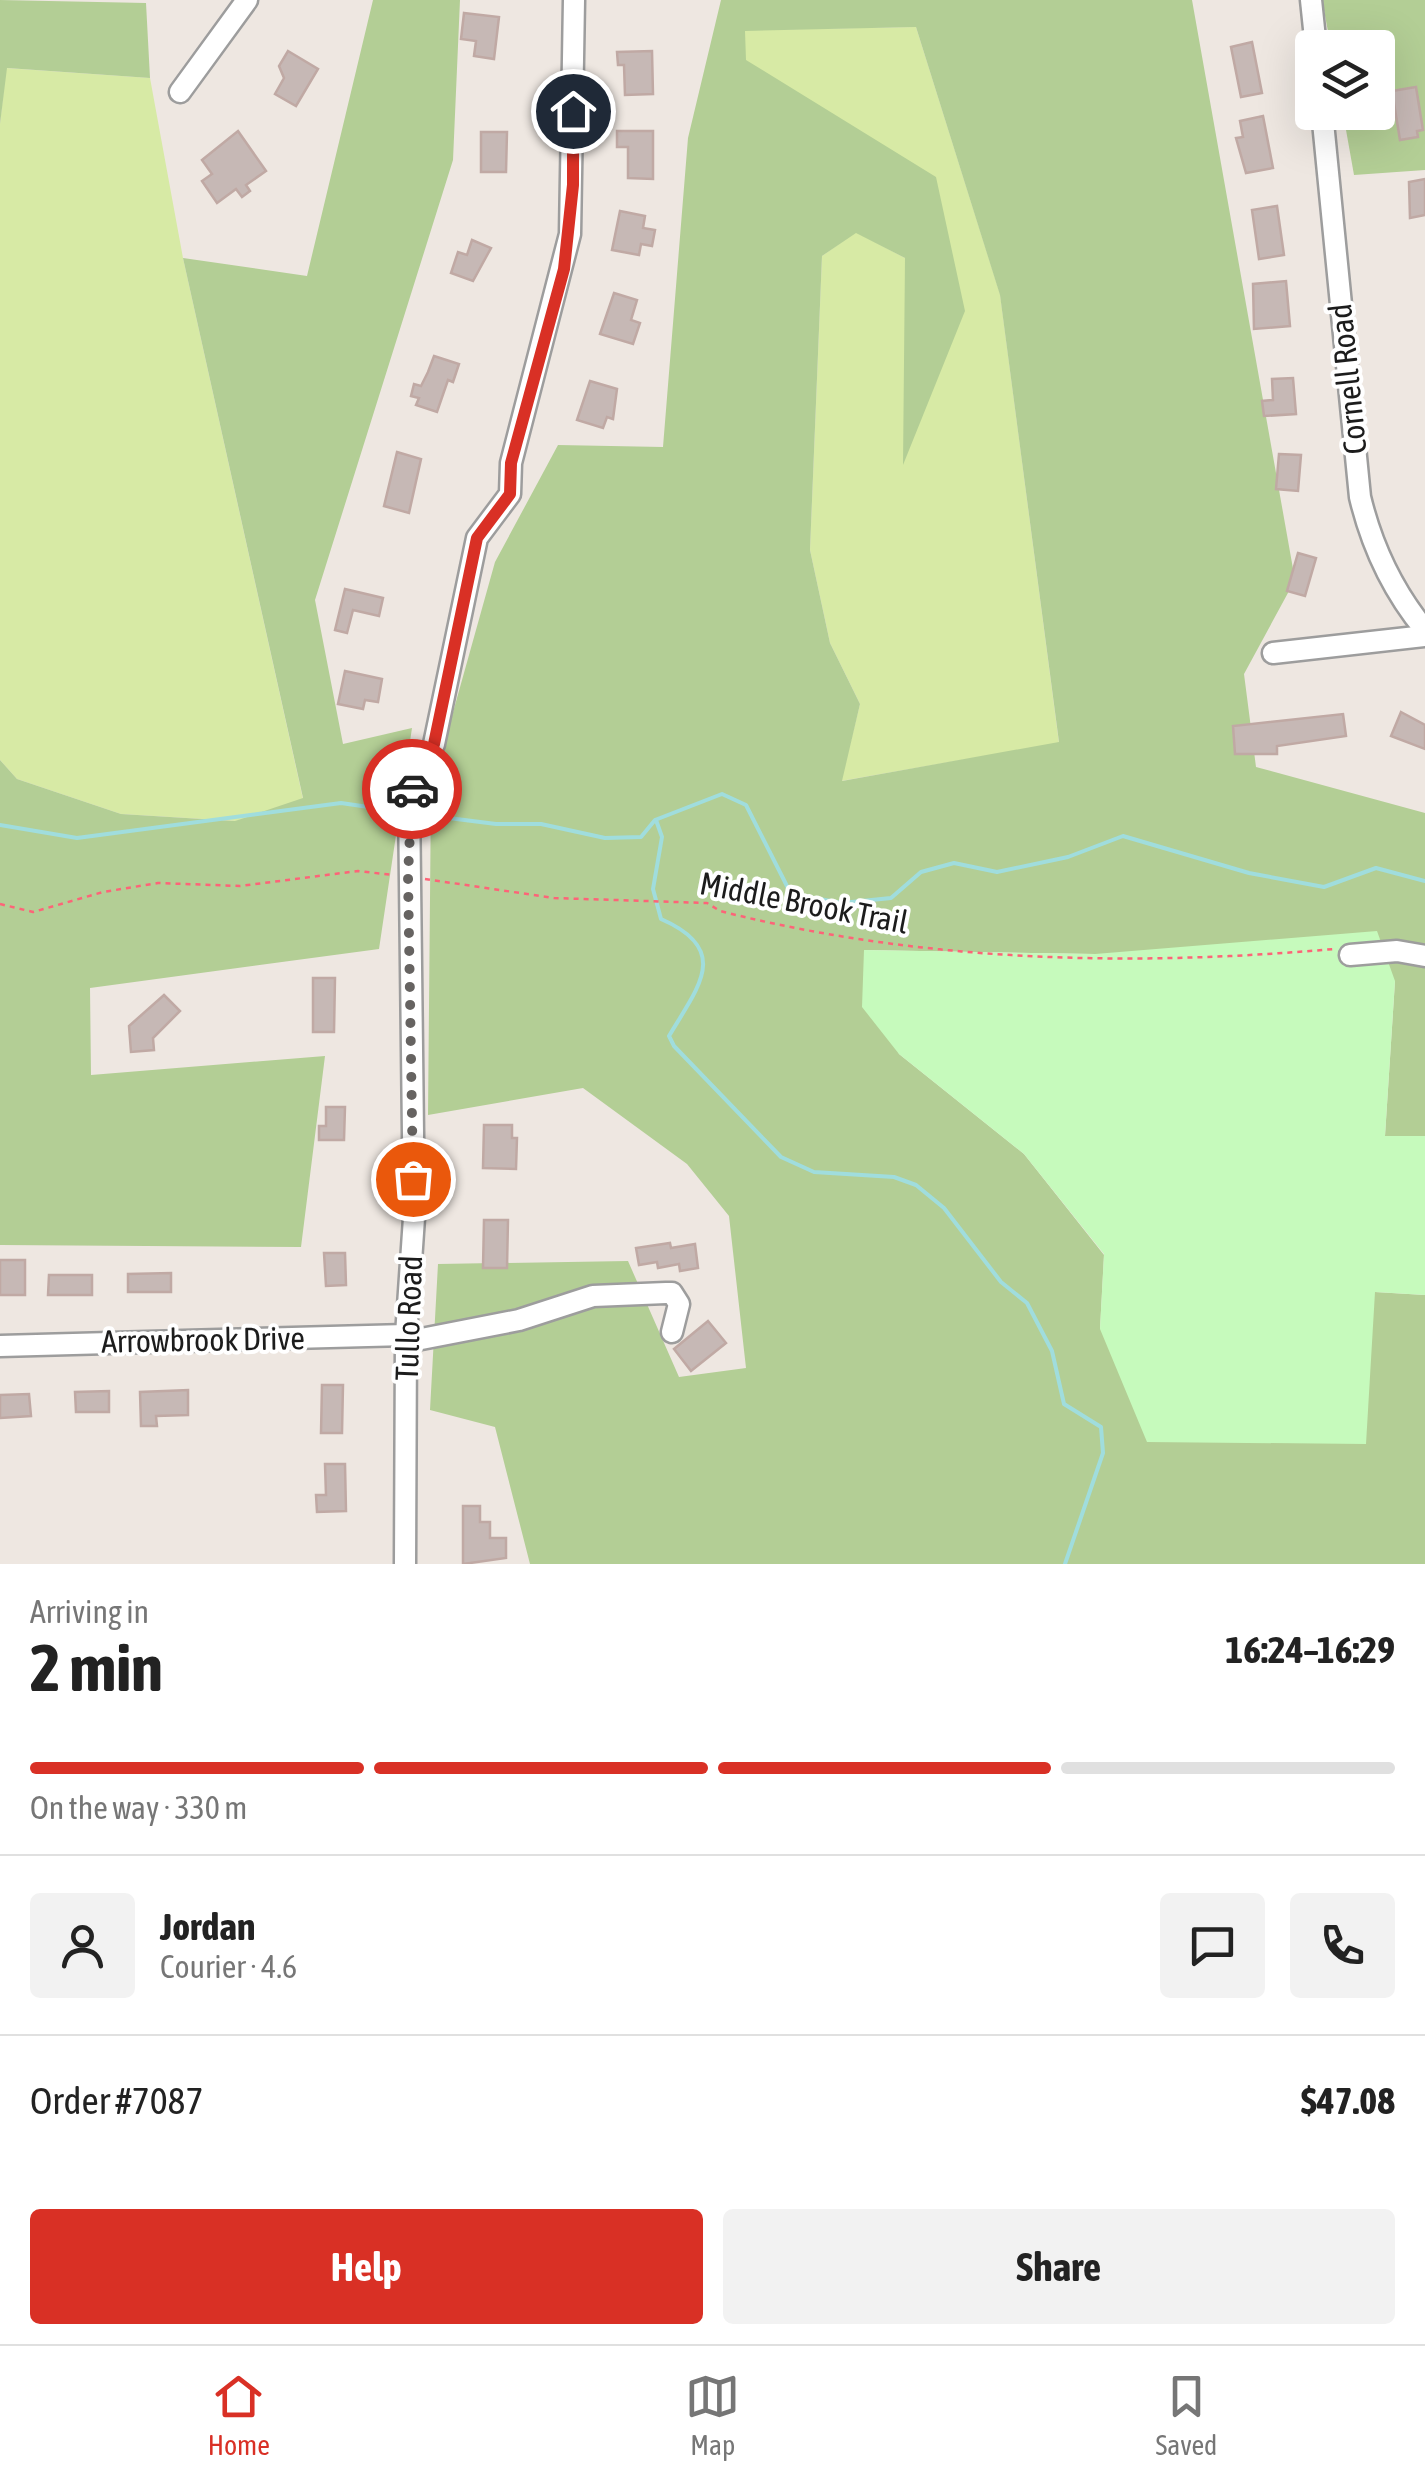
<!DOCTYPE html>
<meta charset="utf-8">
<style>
:root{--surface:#fff;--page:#f2f2f2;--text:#222;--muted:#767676;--line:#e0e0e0;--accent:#d93025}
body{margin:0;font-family:"Asap Condensed",sans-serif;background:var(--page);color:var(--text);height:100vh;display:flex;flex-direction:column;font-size:38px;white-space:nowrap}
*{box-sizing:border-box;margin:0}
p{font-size:32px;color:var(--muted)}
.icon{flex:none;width:55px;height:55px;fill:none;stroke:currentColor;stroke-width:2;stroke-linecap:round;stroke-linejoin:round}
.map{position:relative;height:1564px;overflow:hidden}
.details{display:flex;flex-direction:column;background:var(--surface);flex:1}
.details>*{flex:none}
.fabs{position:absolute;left:1295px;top:30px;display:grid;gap:20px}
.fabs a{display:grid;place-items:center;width:100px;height:100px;border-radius:10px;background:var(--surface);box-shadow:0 10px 40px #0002;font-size:50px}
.pin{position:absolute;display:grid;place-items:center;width:85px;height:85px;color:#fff;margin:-42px;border:5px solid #fff;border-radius:50%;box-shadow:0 2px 10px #0007}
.courier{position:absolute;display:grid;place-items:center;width:100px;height:100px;margin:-50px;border:8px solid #d93025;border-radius:50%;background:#fff;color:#222;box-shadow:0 2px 12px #0007}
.head em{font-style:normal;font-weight:700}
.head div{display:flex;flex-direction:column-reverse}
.head{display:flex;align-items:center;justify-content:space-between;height:170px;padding:0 30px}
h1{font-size:65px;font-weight:700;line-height:75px}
.bar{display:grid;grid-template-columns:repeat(4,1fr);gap:15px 10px;align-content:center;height:120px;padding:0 30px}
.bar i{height:12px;border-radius:8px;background:var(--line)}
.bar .active{background:var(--accent)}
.bar p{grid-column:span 4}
.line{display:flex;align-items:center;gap:25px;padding:0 30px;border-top:2px solid var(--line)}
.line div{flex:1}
.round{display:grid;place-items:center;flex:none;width:105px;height:105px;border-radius:10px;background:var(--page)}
.cta{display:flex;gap:20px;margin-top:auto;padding:20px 30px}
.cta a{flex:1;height:115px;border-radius:10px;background:var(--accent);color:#fff;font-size:40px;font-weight:700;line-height:115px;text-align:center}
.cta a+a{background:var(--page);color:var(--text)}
.dock{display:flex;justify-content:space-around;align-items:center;height:140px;border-top:2px solid var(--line);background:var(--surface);font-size:28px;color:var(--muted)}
.dock a{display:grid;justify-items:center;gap:5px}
.dock .active{color:var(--accent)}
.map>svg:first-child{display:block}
</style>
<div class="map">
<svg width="1425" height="1564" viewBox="0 0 1425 1564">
<rect width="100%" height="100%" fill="#eee7e1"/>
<!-- grass -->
<g fill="#d7eaa5">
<polygon points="916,27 1000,294 1059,743 841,781 860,704 830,643 810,550 822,256 856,232 905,258 965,311 745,60 745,30"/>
<polygon points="6,68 150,78 183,258 303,799 236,821 121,814 17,779 0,760 0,124"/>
</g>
<!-- forest -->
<g fill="#b3ce95" fill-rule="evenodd">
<polygon points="0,0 146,3 150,78 7,68 0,124"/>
<polygon points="373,0 460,0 453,160 315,600 343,744 412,728 379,949 90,988 91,1075 325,1056 301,1247 0,1245 0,760 17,779 121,814 235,821 303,798 183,258 307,276"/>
<path d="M721,0H1192L1295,580L1244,674L1256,767L1425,813V1136H1385L1395,981L1095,954L864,950L899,1054L1024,1154L1104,1255L1100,1329L1375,1292L1425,1295V1564H530L495,1427L430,1410L438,1264L628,1261L679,1377L746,1368L729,1216L687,1164L583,1088L428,1115L431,791L495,562L558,445L663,447L688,138ZM916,27L1000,295L1059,742L842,781L860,704L830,643L810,550L822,256L856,233L905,258L903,465L965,311L936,177L746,60L745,31Z"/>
<polygon points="1322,0 1425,0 1425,170 1354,175 1343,113 1378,112 1378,48 1331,47"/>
</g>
<!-- park -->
<polygon fill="#c6fabc" points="1377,931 1395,981 1385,1136 1425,1136 1425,1295 1375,1292 1366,1444 1147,1442 1100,1329 1104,1254 1024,1154 899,1054 862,1007 864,950 1095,954"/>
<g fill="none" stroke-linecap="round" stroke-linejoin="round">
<!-- stream -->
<g stroke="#a0dddd" stroke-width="4">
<polyline points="417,814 496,824 541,824 605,838 641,837 655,820 722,794 746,805 791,894 842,903 891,898 921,872 954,863 997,872 1068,857 1123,836 1249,873 1324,887 1376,868 1425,881"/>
<path d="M656,820L662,837L653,889L661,919C732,950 698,987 669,1036L674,1046L781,1157L814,1172L894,1177L916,1185L944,1208L1001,1282L1027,1303L1052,1351L1064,1404L1101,1427L1103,1453L1065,1564"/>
<polyline points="0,825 77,838 341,803 403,812"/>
</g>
</g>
<!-- building -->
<g fill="#c6b8b5" stroke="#c0a9a4" stroke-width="2.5">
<polygon points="464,13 499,17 494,59 474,56 476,41 461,39"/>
<polygon points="1252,42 1262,93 1241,97 1231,47"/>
<polygon points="288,51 318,69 296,106 275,94 284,78 279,66"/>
<polygon points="652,51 653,94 625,95 624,65 618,65 617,52"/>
<polygon points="1416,87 1423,130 1417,131 1418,137 1400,140 1392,91"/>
<polygon points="1263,116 1273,168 1246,173 1236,138 1243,137 1240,121"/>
<polygon points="238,131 266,171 246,185 250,191 242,197 236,189 217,203 202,181 212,174 202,160"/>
<polygon points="617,131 653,131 653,179 628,178 628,147 617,147"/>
<polygon points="481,132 507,132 506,172 481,172"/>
<polygon points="1425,179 1425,215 1410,218 1409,182"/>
<polygon points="1277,206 1284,255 1259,259 1252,210"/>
<polygon points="620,211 645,216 643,228 655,230 652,246 641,244 639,255 612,250"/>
<polygon points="472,240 491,248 473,281 451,273 458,252 467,255"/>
<polygon points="1286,281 1290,326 1254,329 1253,284"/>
<polygon points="614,293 637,300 631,320 640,323 633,344 600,334"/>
<polygon points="434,356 459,364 453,382 448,380 437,412 416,405 419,398 411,396 414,384 421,386 428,372"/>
<polygon points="1293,378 1296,414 1264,416 1262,401 1273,400 1272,379"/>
<polygon points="590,381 617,389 613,419 607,417 603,428 577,420"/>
<polygon points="397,452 421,459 409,513 384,506"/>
<polygon points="1279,454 1301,455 1298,491 1276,489"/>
<polygon points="1298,553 1316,558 1305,596 1287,591"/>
<polygon points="345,589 383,598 379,616 353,610 347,633 335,630"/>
<polygon points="345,671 382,679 378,702 365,700 363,709 338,704"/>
<polygon points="1401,712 1425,725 1425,749 1391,736"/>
<polygon points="1343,714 1346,736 1277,746 1277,754 1235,754 1233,726"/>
<polygon points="313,978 335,978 334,1032 313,1032"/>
<polygon points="164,995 180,1011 153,1038 154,1050 131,1052 129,1026"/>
<polygon points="326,1107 345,1107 344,1140 319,1140 319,1126 326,1126"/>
<polygon points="484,1125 512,1125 512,1138 517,1138 516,1169 483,1168"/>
<polygon points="484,1220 508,1220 507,1268 483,1268"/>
<polygon points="670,1243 671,1248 695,1244 698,1268 680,1271 679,1264 658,1268 657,1262 639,1265 636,1248"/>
<polygon points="324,1253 345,1253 346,1285 326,1286"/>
<rect x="0" y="1260" width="25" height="35"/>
<polygon points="171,1273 171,1292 128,1292 128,1274"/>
<polygon points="49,1275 92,1275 92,1295 48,1295"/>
<polygon points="708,1321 726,1343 691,1371 674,1349"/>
<polygon points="322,1385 343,1385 342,1433 321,1433"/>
<polygon points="188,1390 188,1415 156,1416 157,1426 141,1426 140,1392"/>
<polygon points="109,1391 109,1412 76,1412 75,1392"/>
<polygon points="29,1394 31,1416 0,1418 0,1395"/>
<polygon points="325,1464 345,1464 346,1511 317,1512 316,1495 326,1495"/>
<polygon points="463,1506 480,1506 480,1522 490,1522 490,1538 506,1538 506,1558 463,1564"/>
</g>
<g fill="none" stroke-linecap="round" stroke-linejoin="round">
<!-- minor casing -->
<g stroke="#9d9d9d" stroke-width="25">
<g id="minor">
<polyline points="1311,0 1316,48"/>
<polyline points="180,92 247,0"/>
<path d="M1322,112L1360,497C1372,547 1392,590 1425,630"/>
<polyline points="1273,653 1425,636"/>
<polyline points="1350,955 1397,951 1425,956"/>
<polyline points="406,1342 519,1320 593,1296 666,1293 672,1293 679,1304 672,1332"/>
<polyline points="0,1346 406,1335"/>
<polyline points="405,1564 406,1335 414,1218 409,798 434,744 477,538 510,494 511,463 570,234 574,0"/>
</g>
</g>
<!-- path -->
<g stroke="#fd6478" stroke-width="2.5" stroke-dasharray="5 5" stroke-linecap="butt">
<path d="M425,879L554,898L707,903L720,911C921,962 1128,967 1334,949"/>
<polyline points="0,904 33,912 103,892 158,883 240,886 358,871 393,875"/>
</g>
<!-- minor -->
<use href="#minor" stroke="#fff" stroke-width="20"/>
</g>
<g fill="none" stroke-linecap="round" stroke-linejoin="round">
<!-- done -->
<polyline stroke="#666361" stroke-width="10" stroke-dasharray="0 18" points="412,789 408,876 413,1179"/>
<!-- route -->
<polyline stroke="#d93025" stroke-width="12" points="412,789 434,744 477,538 510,494 511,463 564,269 573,185 573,111"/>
</g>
<g text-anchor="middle" stroke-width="8" stroke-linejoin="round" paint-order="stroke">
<!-- street labels -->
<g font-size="32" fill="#1c1c1c" stroke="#fff">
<text transform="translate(1348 379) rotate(-96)" y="11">Cornell Road</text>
<text transform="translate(804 903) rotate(11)" y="11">Middle Brook Trail</text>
<text transform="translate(409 1318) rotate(-88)" y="11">Tullo Road</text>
<text transform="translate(203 1340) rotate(-1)" y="11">Arrowbrook Drive</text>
</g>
</g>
</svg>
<div class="fabs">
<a><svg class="icon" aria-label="layers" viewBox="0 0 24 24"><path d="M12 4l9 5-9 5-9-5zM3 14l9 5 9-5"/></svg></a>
</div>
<div class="pin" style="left:413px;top:1179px;background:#ea580c"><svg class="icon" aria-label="bag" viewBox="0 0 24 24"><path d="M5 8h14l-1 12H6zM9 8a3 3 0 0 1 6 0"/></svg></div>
<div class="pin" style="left:573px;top:111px;background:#1f2937"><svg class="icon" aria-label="home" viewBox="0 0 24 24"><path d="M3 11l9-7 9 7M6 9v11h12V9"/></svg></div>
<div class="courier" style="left:412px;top:789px"><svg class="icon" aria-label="car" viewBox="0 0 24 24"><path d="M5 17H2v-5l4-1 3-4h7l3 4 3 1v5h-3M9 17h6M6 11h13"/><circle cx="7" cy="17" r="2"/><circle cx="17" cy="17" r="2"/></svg></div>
</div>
<section class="details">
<div class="head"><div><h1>2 min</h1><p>Arriving in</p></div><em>16:24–16:29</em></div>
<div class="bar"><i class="active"></i><i class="active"></i><i class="active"></i><i></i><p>On the way · 330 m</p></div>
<div class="line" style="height:180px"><a class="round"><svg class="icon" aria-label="person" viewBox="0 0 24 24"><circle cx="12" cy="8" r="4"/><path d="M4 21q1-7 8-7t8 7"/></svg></a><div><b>Jordan</b><p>Courier · 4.6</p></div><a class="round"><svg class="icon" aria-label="chat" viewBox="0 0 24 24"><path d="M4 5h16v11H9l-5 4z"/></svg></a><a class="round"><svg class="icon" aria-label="phone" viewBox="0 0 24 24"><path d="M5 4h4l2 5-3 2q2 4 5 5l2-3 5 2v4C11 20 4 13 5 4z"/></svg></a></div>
<div class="line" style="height:130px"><div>Order #7087</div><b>$47.08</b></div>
<div class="cta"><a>Help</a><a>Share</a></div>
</section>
<nav class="dock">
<a class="active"><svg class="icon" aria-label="home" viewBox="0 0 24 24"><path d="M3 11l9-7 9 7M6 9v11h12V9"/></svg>Home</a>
<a><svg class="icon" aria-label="map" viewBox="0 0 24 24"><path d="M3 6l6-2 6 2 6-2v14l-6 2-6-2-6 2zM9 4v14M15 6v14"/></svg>Map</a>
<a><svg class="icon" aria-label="saved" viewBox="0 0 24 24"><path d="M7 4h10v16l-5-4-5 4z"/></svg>Saved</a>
</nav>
